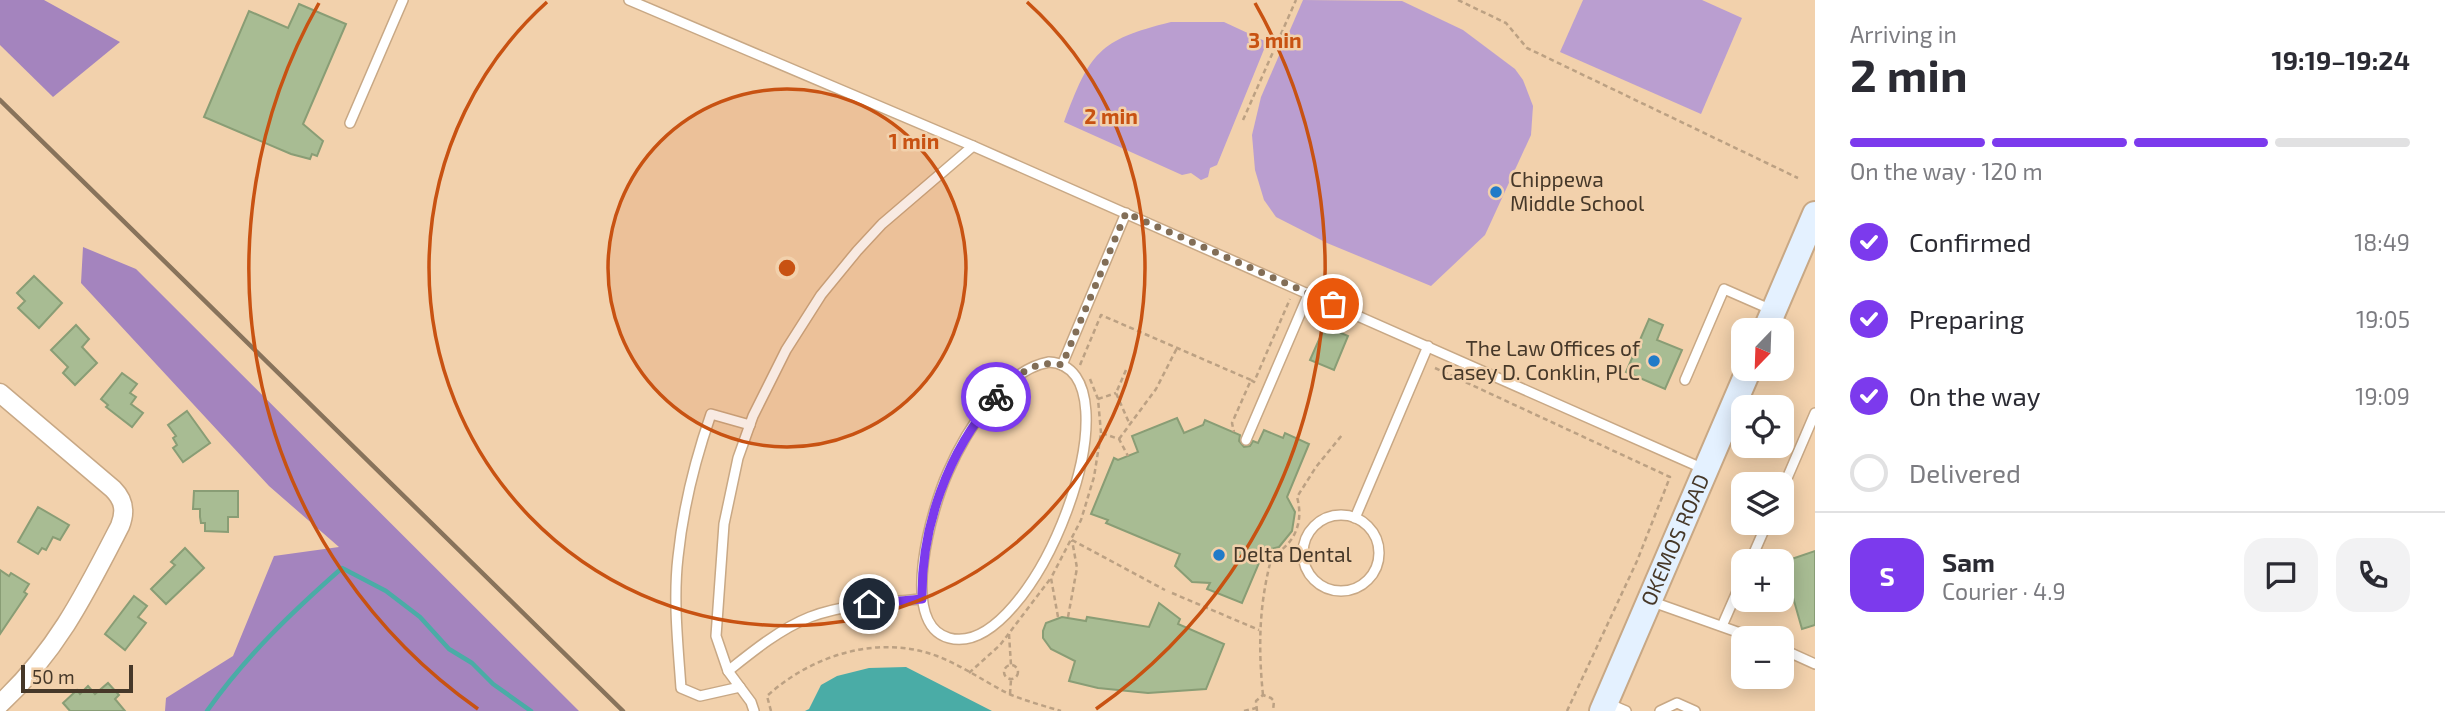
<!DOCTYPE html>
<meta charset="utf-8">
<style>
:root{--surface:#fff;--page:#f2f2f3;--text:#2b2b33;--muted:#7c7c81;--line:#e1e1e2;--accent:#7c3aed}
body{margin:0;font-family:"Exo 2",sans-serif;background:var(--page);color:var(--text);height:100vh;display:flex;flex-direction:column;font-size:26px;white-space:nowrap}
*{box-sizing:border-box;margin:0}
p{font-size:23px;color:var(--muted)}
.icon{flex:none;width:38px;height:38px;fill:none;stroke:currentColor;stroke-width:2;stroke-linecap:round;stroke-linejoin:round}
.map{position:relative;flex:1;overflow:hidden}
.side{display:flex;flex-direction:column;background:var(--surface);width:630px}
.side>*{flex:none}
.needle{width:46px;rotate:203deg}
.buttons{position:absolute;left:1731px;top:318px;display:grid;gap:14px}
.buttons a{display:grid;place-items:center;width:63px;height:63px;border-radius:14px;background:var(--surface);box-shadow:0 4px 18px #0003;font-size:35px}
.scale{position:absolute;left:21px;bottom:18px;width:112px;box-sizing:border-box;padding-left:7px;border:4px solid #463829;border-top:0;font-size:19px;line-height:24px;white-space:nowrap;color:#463829;-webkit-text-stroke:5px #f2d1ac;paint-order:stroke}
.pin{position:absolute;display:grid;place-items:center;width:60px;height:60px;color:#fff;margin:-30px;border:4px solid #fff;border-radius:50%;box-shadow:0 2px 7px #0007}
.courier{position:absolute;display:grid;place-items:center;width:70px;height:70px;margin:-35px;border:5px solid #7c3aed;border-radius:50%;background:#fff;color:#222;box-shadow:0 2px 9px #0007}
.head em{font-style:normal;font-weight:700}
.head div{display:flex;flex-direction:column-reverse}
.head{display:flex;align-items:center;justify-content:space-between;height:119px;padding:0 35px}
h1{font-size:46px;font-weight:700;line-height:52px}
.bar{display:grid;grid-template-columns:repeat(4,1fr);gap:10px 7px;align-content:center;height:84px;padding:0 35px}
.bar i{height:9px;border-radius:5px;background:var(--line)}
.bar .on{background:var(--accent)}
.bar p{grid-column:span 4}
.line{display:flex;align-items:center;gap:18px;padding:0 35px;border-top:2px solid var(--line)}
.line div{flex:1}
.round{display:grid;place-items:center;flex:none;width:74px;height:74px;border-radius:21px;background:var(--page)}
ol{padding:0 35px;list-style:none}
li{display:flex;align-items:center;gap:21px;height:77px}
li p{margin-inline-start:auto}
li .icon{padding:7px;border-radius:50%;background:var(--accent);color:#fff;stroke-width:4}
li:last-child{color:var(--muted)}
li i{width:38px;height:38px;border:4px solid var(--line);border-radius:50%}
main{display:flex;flex:1;min-height:0}
.map>svg:first-child{display:block}
</style>
<main>
<div class="map">
<svg width="1815" height="711" viewBox="0 0 1815 711">
<rect width="100%" height="100%" fill="#f2d1ac"/>
<!-- green -->
<g fill="#ba9ed0">
<polygon points="1303,0 1402,1 1463,30 1515,69 1523,80 1533,106 1531,135 1485,235 1431,286 1327,243 1276,217 1264,200 1255,170 1252,135 1261,97"/>
<polygon points="1583,0 1702,0 1742,18 1701,114 1560,52"/>
<path d="M1171,22H1224L1267,42L1217,165L1210,168L1208,177L1201,180L1191,173L1182,175L1064,122C1090,53 1098,40 1171,22Z"/>
</g>
<!-- forest -->
<g fill="#a484be">
<polygon points="0,0 44,0 120,42 53,97 0,45"/>
<polygon points="83,247 136,269 579,711 165,711 166,698 233,656 274,556 339,547 269,486 81,283"/>
</g>
<!-- water -->
<polygon fill="#4aaca6" points="906,667 992,711 805,711 809,709 821,685 837,676 869,668"/>
<g fill="none" stroke-linecap="round" stroke-linejoin="round">
<!-- stream -->
<path stroke="#4aaca6" stroke-width="4.5" d="M207,711C245,657 292,612 342,568L386,591L420,617L449,649L472,663L493,684L531,711"/>
</g>
<!-- building -->
<g fill="#a8bc93" stroke="#899d75" stroke-width="2">
<polygon points="299,4 346,24 303,124 323,141 317,156 312,154 310,159 291,154 204,117 249,11 288,28"/>
<polygon points="34,276 62,303 39,328 18,308 25,301 17,293"/>
<polygon points="1649,319 1663,325 1657,340 1682,350 1665,389 1626,372"/>
<polygon points="76,325 89,339 82,347 97,363 75,385 63,373 68,367 51,350"/>
<polygon points="1325,326 1348,336 1334,370 1310,360"/>
<polygon points="122,373 137,384 130,393 136,397 131,404 143,413 132,427 106,407 108,405 101,399"/>
<polygon points="187,411 210,443 183,462 173,448 177,445 173,438 176,436 168,425"/>
<polygon points="1177,418 1184,433 1203,425 1205,420 1240,435 1239,441 1244,447 1250,446 1253,441 1258,443 1264,430 1283,438 1285,433 1309,444 1287,497 1295,512 1292,531 1279,547 1264,551 1242,603 1207,589 1210,583 1192,582 1175,566 1180,554 1106,523 1108,520 1091,514 1114,458 1118,460 1138,452 1132,436"/>
<polygon points="194,491 238,491 238,517 228,517 228,532 205,531 205,523 201,523 200,517 200,509 193,509"/>
<polygon points="38,507 69,525 60,540 53,537 46,550 42,548 38,554 18,542"/>
<polygon points="185,548 204,568 166,604 151,589 175,565 171,562"/>
<polygon points="1815,551 1815,625 1802,629 1783,562"/>
<polygon points="0,570 9,576 11,573 29,584 24,592 27,594 0,634"/>
<polygon points="134,596 147,606 138,617 146,623 125,650 105,634"/>
<polygon points="1159,603 1180,619 1178,624 1224,644 1206,689 1148,693 1098,688 1069,681 1075,661 1051,649 1043,638 1043,631 1046,623 1062,617 1086,621 1087,617 1149,627"/>
<polygon points="108,683 119,695 115,699 125,711 70,711 63,703 77,690 80,694 88,686 95,694"/>
</g>
<g fill="none" stroke-linecap="round" stroke-linejoin="round">
<!-- lane casing -->
<g stroke="#c8a885" stroke-width="12">
<g id="lane">
<polyline points="629,0 973,146 1704,469"/>
<polyline points="350,123 403,0"/>
<path d="M1049,362C1145,368 1034,661 949,638C897,624 933,505 948,472C965,433 1003,370 1049,362Z"/>
<polyline points="1062,365 1126,213"/>
<polyline points="1685,380 1724,289 1772,310"/>
<polyline points="1246,440 1309,293"/>
<polyline points="1782,490 1815,413"/>
<circle cx="1341" cy="553" r="38"/>
<polyline points="1355,518 1428,346"/>
<polyline points="1750,562 1767,523"/>
<polyline points="1650,601 1757,639"/>
<polyline points="1722,626 1743,578"/>
<polyline points="1782,649 1815,664"/>
<path d="M728,671C753,651 780,629 810,617C845,604 885,602 922,599"/>
<path d="M740,687L700,696L681,688C678,645 673,600 678,557C683,509 695,460 711,414L750,425"/>
<polyline points="1607,703 1626,711"/>
<polyline points="754,711 751,702 728,671 716,636 724,524 738,458 753,416 786,350 821,295 857,251 882,224 973,146"/>
<polyline points="1660,711 1677,703 1695,711"/>
</g>
</g>
<!-- street casing -->
<g stroke="#c8a885" stroke-width="21">
<path id="street" d="M0,393L113,489C124,500 126,511 120,526C85,594 57,651 0,704"/>
</g>
<!-- secondary casing -->
<g stroke="#c8a885" stroke-width="28">
<g id="secondary">
<polyline points="1765,331 1815,214"/>
<path id="s1" d="M1602,711L1749,369"/>
</g>
</g>
<!-- path -->
<g stroke="#bca183" stroke-width="2.5" stroke-dasharray="5 3.5" stroke-linecap="butt">
<polyline points="1458,0 1506,23 1527,48 1798,178"/>
<polyline points="1243,120 1296,0"/>
<polyline points="1080,365 1101,315 1251,380 1232,423 1234,432"/>
<polyline points="1435,368 1670,477 1637,561 1567,711"/>
<polyline points="1126,370 1116,393 1130,425"/>
<polyline points="1090,379 1098,399 1101,433"/>
<polyline points="1251,380 1254,382 1290,299"/>
<polyline points="1098,399 1116,393"/>
<polyline points="1119,439 1156,389 1177,348"/>
<polyline points="1072,540 1165,590"/>
<polyline points="1172,593 1259,630"/>
<polyline points="1058,617 1051,578 1081,520 1094,477 1101,433 1119,439 1128,456"/>
<polyline points="1068,617 1077,568 1072,540"/>
<polyline points="1009,634 1011,665"/>
<circle cx="1011" cy="672" r="7"/>
<polyline points="969,673 1000,645 1051,578"/>
<polyline points="1010,694 1011,680"/>
<path d="M1263,695C1258,647 1259,603 1272,556C1295,544 1304,522 1297,497L1316,467L1342,435"/>
<path d="M771,711L767,696C812,655 878,634 937,656C963,666 985,682 1009,694C1026,701 1044,706 1061,711"/>
<polyline points="1244,711 1256,708"/>
<polyline points="1257,711 1256,701 1263,695 1271,698 1274,701 1273,711"/>
</g>
<!-- lane -->
<use href="#lane" stroke="#fff" stroke-width="9"/>
<!-- street -->
<use href="#street" stroke="#fff" stroke-width="18"/>
<!-- secondary -->
<use href="#secondary" stroke="#e4f1ff" stroke-width="24"/>
<!-- rail -->
<polyline stroke="#88735b" stroke-width="4.5" points="0,100 623,711"/>
</g>
<g fill="none" stroke-linecap="round" stroke-linejoin="round">
<!-- done -->
<path stroke="#826e57" stroke-width="7" stroke-dasharray="0 12.6" d="M996,397C1013,377 1035,358 1062,365L1126,213L1333,304"/>
<!-- route -->
<path stroke="#7c3aed" stroke-width="9" d="M869,604L922,599C921,527 948,451 996,397"/>
</g>
<!-- distance rings -->
<circle cx="787" cy="268" r="179" fill="#c85212" fill-opacity=".12"/>
<g fill="none" stroke="#c85212" stroke-width="3.5">
<circle cx="787" cy="268" r="179"/>
<path d="M1027 2A358 358 0 1 1 547 2"/>
<path d="M478 709A538 538 0 0 1 319 3M1255 3A538 538 0 0 1 1096 709"/>
</g>
<!-- markers -->
<g fill="#217bc8" stroke="#f2d1ac" stroke-width="2.5">
<circle cx="1496" cy="192" r="7"/>
<circle cx="1654" cy="361" r="7"/>
<circle cx="1219" cy="555" r="7"/>
</g>
<g text-anchor="middle" stroke-width="5" stroke-linejoin="round" paint-order="stroke">
<!-- poi labels -->
<g font-size="21" fill="#463829" stroke="#f2d1ac" text-anchor="start">
<text x="1510" y="187">Chippewa<tspan x="1510" dy="24">Middle School</tspan></text>
<text x="1640" y="356" text-anchor="end">The Law Offices of<tspan x="1640" dy="24">Casey D. Conklin, PLC</tspan></text>
<text x="1233" y="562">Delta Dental</text>
</g>
<!-- street labels -->
<g font-size="21" fill="#463829" stroke="#f2d1ac">
<text dy="7" stroke="none"><textPath href="#s1" startOffset="186">OKEMOS ROAD</textPath></text>
</g>
</g>
<circle cx="787" cy="268" r="10" fill="#c85212" stroke="#f2d1ac" stroke-width="3.5"/>
<g font-size="21" text-anchor="middle" font-weight="bold" fill="#c85212" stroke="#f2d1ac" stroke-width="5" stroke-linejoin="round" paint-order="stroke">
<text x="1275" y="48">3 min</text>
<text x="1111" y="124">2 min</text>
<text x="914" y="149">1 min</text>
</g>
</svg>
<div class="buttons">
<a><svg class="needle" viewBox="-14 -14 28 28"><path d="M0-13l5 13h-10z" fill="#e53935"/><path d="M0 13l5-13h-10z" fill="#7c7c81"/></svg></a>
<a><svg class="icon" aria-label="locate" viewBox="0 0 24 24"><circle cx="12" cy="12" r="6"/><path d="M12 2v4M12 18v4M2 12h4M18 12h4"/></svg></a>
<a><svg class="icon" aria-label="layers" viewBox="0 0 24 24"><path d="M12 4l9 5-9 5-9-5zM3 14l9 5 9-5"/></svg></a>
<a>+</a>
<a>−</a>
</div>
<div class="scale">50 m</div>
<div class="pin" style="left:1333px;top:304px;background:#ea580c"><svg class="icon" aria-label="bag" viewBox="0 0 24 24"><path d="M5 8h14l-1 12H6zM9 8a3 3 0 0 1 6 0"/></svg></div>
<div class="pin" style="left:869px;top:604px;background:#1f2937"><svg class="icon" aria-label="home" viewBox="0 0 24 24"><path d="M3 11l9-7 9 7M6 9v11h12V9"/></svg></div>
<div class="courier" style="left:996px;top:397px"><svg class="icon" aria-label="bike" viewBox="0 0 24 24"><circle cx="6" cy="16" r="4"/><circle cx="18" cy="16" r="4"/><path d="M6 16l4-8h5l3 8M10 8l3 8H6M13 5h3"/></svg></div>
</div>
<section class="side">
<div class="head"><div><h1>2 min</h1><p>Arriving in</p></div><em>19:19–19:24</em></div>
<div class="bar"><i class="on"></i><i class="on"></i><i class="on"></i><i></i><p>On the way · 120 m</p></div>
<ol>
<li><svg class="icon" aria-label="check" viewBox="0 0 24 24"><path d="M5 12l5 5 9-10"/></svg>Confirmed<p>18:49</p></li>
<li><svg class="icon" aria-label="check" viewBox="0 0 24 24"><path d="M5 12l5 5 9-10"/></svg>Preparing<p>19:05</p></li>
<li><svg class="icon" aria-label="check" viewBox="0 0 24 24"><path d="M5 12l5 5 9-10"/></svg>On the way<p>19:09</p></li>
<li><i></i>Delivered</li>
</ol>
<div class="line" style="height:126px"><b class="round" style="background:var(--accent);color:#fff">S</b><div><b>Sam</b><p>Courier · 4.9</p></div><a class="round"><svg class="icon" aria-label="chat" viewBox="0 0 24 24"><path d="M4 5h16v11H9l-5 4z"/></svg></a><a class="round"><svg class="icon" aria-label="phone" viewBox="0 0 24 24"><path d="M5 4h4l2 5-3 2q2 4 5 5l2-3 5 2v4C11 20 4 13 5 4z"/></svg></a></div>
</section>
</main>
